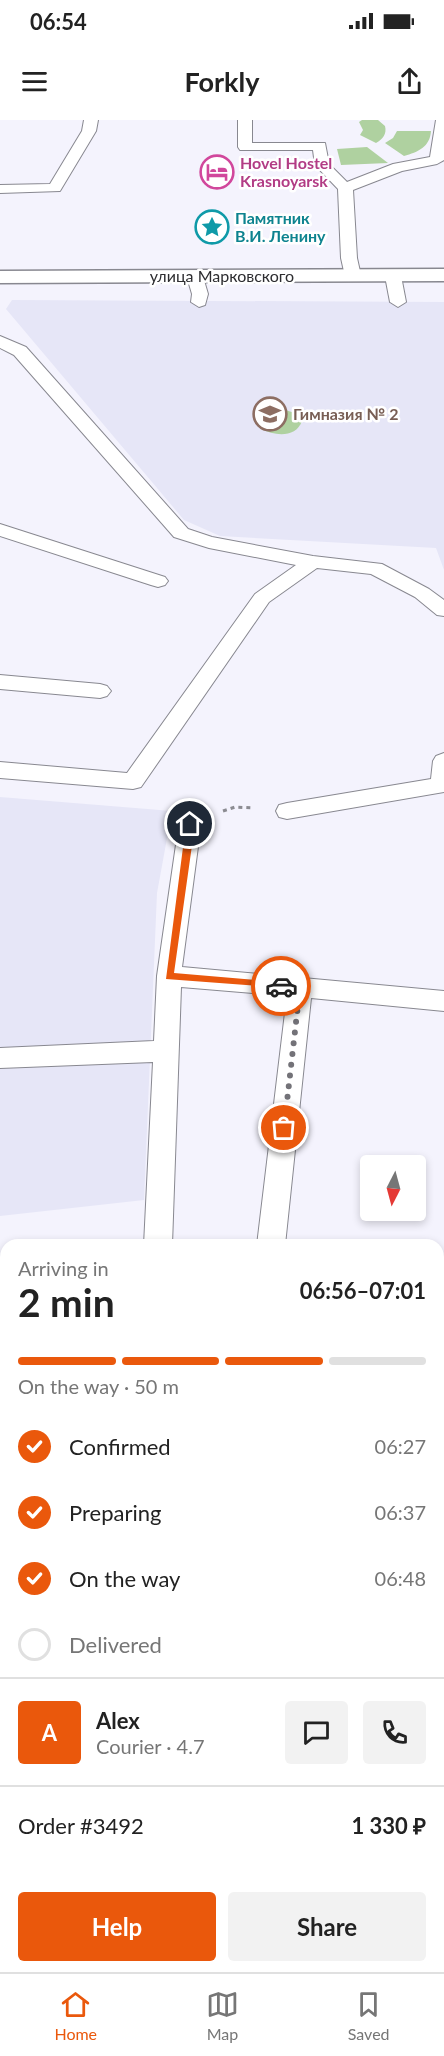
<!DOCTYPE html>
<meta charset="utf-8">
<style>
:root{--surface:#fff;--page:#f2f2f2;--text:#222;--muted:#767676;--line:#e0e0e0;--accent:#ea580c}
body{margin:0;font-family:Lato,sans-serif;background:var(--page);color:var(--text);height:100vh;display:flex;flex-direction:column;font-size:22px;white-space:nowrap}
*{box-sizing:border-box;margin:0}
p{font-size:20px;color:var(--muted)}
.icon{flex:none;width:33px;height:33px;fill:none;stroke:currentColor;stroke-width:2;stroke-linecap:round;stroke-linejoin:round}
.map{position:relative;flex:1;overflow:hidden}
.side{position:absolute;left:0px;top:1119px;width:444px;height:734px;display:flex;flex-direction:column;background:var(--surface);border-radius:18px 18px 0 0;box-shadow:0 3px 9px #0003}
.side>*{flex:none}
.needle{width:39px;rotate:186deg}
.fabs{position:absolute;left:360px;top:1035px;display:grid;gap:12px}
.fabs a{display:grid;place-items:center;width:66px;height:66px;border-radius:6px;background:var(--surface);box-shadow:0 3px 9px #0003;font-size:30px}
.pin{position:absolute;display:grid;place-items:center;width:51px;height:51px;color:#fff;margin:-26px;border:3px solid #fff;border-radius:50%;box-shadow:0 2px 6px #0007}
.courier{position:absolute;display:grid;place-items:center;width:60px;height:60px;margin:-30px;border:4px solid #ea580c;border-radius:50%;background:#fff;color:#222;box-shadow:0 2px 8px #0007}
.summary em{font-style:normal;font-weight:700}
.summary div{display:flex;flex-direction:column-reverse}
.summary{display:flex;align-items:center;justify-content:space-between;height:102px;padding:0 18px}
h1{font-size:39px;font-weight:700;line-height:45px}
.bar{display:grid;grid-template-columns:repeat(4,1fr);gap:9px 6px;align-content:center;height:72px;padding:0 18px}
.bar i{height:8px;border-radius:4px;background:var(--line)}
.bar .active{background:var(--accent)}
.bar p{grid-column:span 4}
.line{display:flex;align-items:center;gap:15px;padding:0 18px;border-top:2px solid var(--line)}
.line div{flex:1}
.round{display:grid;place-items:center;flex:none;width:63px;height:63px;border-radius:6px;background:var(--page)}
ol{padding:0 18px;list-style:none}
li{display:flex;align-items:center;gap:18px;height:66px}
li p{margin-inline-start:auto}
li .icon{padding:6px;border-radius:50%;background:var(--accent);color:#fff;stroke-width:4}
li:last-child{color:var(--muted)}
li i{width:33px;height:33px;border:3px solid var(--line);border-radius:50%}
.button{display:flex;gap:12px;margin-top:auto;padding:12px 18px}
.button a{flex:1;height:69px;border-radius:6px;background:var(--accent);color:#fff;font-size:24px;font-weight:700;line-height:69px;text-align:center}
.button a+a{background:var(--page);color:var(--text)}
.status{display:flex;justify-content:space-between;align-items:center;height:42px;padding:0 30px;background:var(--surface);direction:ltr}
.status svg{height:16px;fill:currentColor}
header{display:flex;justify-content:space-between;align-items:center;height:78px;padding:0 18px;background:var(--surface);font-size:27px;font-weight:700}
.tab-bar{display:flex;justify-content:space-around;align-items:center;height:84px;border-top:2px solid var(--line);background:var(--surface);font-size:16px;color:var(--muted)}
.tab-bar a{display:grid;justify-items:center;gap:3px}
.tab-bar .active{color:var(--accent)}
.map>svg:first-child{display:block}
</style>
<div class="status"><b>06:54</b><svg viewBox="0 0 49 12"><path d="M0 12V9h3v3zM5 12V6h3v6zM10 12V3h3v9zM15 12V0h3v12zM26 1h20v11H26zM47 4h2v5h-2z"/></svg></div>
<header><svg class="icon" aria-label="menu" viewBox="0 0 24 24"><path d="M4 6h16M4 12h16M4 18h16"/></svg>Forkly<svg class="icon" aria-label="share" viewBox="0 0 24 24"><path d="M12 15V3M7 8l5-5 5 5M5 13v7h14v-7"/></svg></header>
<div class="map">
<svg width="444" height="1852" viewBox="0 0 444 1852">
<rect width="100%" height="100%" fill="#f4f3fd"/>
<!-- built -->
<g fill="#e6e6f7">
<polygon points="12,180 444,182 444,450 436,428 220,416 184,400 6,189"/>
<polygon points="0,677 172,691 157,773 144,1080 0,1096"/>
</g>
<!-- green -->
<g fill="#afd1a0">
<path d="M362,0H378L385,6C387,14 383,19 376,23L360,15L363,10L359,2Z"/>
<path d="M397,11H431C430,27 418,32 404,36L385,23L393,18Z"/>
<polygon points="367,27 388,43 341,45 337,29"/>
<path d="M279,288L298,294L302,301C296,318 275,316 261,309L256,302L260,294Z"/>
</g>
<!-- water -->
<g fill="#86dffd" stroke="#6baac0" stroke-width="1.5">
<polygon points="0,1426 6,1427 6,1625 0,1624"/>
<polygon points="438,1461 444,1462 444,1656 438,1655"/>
</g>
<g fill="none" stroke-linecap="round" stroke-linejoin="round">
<!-- lane casing -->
<g stroke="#888890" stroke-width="2">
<g id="lane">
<polygon points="84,0 98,0 96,11 60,71 0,73 0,65 50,64 82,11"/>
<polygon points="238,0 252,0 252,23 325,23 329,44 347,62 393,44 430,37 436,0 444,0 444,40 437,44 402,51 353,70 357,138 361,156 353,161 345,156 341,138 338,69 315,45 313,30 240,30 238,27"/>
<polygon points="393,151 401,156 406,182 398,187 390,182 385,156"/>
<polygon points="195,152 203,157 208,174 205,185 199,187 191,182 192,174 187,157"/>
<polygon points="0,216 26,227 188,409 212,417 313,436 382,444 429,469 444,480 444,496 437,495 415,477 371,454 317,448 269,482 141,667 133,669 0,658 0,642 127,653 255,474 296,445 209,428 174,417 14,235 0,228"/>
<polygon points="0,404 165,457 168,461 165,465 158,467 151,465 0,416"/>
<polygon points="0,555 100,564 107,566 111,571 107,576 100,578 0,569"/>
<polygon points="444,633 444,672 287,699 279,697 276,691 279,685 287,683 431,659 433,641 436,636"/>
<polygon points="190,696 198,698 201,704 182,847 444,871 444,891 311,878 285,1125 257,1125 287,876 181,867 172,1125 144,1125 153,942 0,948 0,928 154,921 157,856 179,704 182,698"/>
</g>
</g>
<!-- street casing -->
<g stroke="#888890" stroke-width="3">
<g id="street">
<polygon points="444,149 444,161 0,163 0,151"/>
<polygon points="6,1253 6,1289 0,1290 0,1254"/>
<polygon points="438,1257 444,1258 444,1294 438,1293"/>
<polygon points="438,1764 444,1765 444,1811 438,1810"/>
<polygon points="6,1791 6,1839 0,1840 0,1792"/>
</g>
</g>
<!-- path-far1 -->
<polyline stroke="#8b8b91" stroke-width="3" stroke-dasharray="4 4" stroke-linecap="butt" points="223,691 235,687 254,688"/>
<!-- path -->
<g stroke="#8b8b91" stroke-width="4.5" stroke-dasharray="6 6" stroke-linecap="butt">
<polyline points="0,1354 6,1354"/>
<polyline points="438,1375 444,1375"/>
<polyline points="0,1706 6,1705"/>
<polyline points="438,1709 444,1710"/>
</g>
<!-- lane -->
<use href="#lane" fill="#fff" fill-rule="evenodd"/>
<!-- street -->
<use href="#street" fill="#fff" fill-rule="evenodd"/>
</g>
<!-- route -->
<polygon fill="#ea580c" points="190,701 195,704 174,853 281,862 284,863 284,868 166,859 186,704"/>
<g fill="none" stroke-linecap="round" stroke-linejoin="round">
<!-- done -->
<polyline stroke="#737278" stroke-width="6" stroke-dasharray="0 10.8" points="281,866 300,867 284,1008"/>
</g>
<!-- icons -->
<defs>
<g id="hotel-ring" transform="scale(1.725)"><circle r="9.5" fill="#fff" stroke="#d1479c" stroke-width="1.5"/><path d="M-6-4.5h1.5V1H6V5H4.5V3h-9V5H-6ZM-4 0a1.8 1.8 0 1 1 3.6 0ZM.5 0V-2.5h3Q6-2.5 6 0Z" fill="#d1479c"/></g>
<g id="sight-ring" transform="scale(1.725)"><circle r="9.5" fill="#fff" stroke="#0f9aa8" stroke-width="1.5"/><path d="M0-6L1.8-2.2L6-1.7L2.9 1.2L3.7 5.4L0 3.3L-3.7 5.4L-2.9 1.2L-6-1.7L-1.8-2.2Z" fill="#0f9aa8"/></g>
<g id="school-ring" transform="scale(1.725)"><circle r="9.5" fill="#fff" stroke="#8d6e63" stroke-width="1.5"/><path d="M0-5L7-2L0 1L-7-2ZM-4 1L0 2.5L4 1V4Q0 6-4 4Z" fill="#8d6e63"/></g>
</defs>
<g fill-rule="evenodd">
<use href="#hotel-ring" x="217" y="52"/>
<use href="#sight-ring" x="212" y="107"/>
<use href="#school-ring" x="270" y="294"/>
</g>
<g text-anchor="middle" stroke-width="5" stroke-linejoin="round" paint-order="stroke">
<!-- far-hotel labels -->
<g font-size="16" font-weight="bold" fill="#b23c85" stroke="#fff" text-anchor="start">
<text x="240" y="49">Hovel Hostel<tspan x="240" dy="18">Krasnoyarsk</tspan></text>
</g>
<!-- far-culture labels -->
<g font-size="16" font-weight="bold" fill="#0d838f" stroke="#fff" text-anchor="start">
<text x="235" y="104">Памятник<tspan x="235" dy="18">В.И. Ленину</tspan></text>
</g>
<!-- far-street labels -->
<g font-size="16" fill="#2d2d30" stroke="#fff">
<text x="222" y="162">улица Марковского</text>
</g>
<!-- far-education labels -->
<g font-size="16" font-weight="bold" fill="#785e54" stroke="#fff" text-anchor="start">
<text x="293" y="300">Гимназия № 2</text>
</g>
</g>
</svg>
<div class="fabs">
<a><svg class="needle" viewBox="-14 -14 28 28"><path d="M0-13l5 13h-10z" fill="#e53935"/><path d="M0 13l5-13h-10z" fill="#767676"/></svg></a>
</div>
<div class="pin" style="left:284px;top:1008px;background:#ea580c"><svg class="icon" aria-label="bag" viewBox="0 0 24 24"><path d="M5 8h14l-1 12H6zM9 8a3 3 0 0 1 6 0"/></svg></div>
<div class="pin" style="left:190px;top:704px;background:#1f2937"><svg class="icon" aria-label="home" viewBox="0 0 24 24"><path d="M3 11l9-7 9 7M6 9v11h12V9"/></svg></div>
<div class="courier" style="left:281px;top:866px"><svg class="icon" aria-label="car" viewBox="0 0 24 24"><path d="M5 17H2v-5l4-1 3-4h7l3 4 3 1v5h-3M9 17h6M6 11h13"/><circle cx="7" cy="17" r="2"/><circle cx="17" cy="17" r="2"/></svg></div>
<section class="side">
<div class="summary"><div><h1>2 min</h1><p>Arriving in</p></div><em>06:56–07:01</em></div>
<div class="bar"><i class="active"></i><i class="active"></i><i class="active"></i><i></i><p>On the way · 50 m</p></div>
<ol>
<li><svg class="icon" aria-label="check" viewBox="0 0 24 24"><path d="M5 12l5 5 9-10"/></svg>Confirmed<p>06:27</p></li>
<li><svg class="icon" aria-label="check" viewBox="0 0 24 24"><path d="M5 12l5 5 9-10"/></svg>Preparing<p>06:37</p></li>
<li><svg class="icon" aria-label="check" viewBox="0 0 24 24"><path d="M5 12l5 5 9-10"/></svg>On the way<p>06:48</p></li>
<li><i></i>Delivered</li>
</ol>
<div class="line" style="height:108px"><b class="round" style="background:var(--accent);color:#fff">A</b><div><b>Alex</b><p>Courier · 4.7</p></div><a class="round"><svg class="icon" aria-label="chat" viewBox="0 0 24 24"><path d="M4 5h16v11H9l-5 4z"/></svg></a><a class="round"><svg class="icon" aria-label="phone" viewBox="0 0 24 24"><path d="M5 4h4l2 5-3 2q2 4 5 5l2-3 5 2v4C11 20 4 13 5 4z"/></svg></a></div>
<div class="line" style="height:78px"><div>Order #3492</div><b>1 330 ₽</b></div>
<div class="button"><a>Help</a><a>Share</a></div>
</section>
</div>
<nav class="tab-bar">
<a class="active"><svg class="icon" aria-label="home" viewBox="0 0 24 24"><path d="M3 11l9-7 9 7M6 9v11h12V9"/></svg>Home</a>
<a><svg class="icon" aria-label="map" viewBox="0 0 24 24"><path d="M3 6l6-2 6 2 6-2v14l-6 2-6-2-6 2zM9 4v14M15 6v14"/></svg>Map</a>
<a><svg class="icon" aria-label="saved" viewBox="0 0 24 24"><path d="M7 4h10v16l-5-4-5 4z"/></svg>Saved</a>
</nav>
